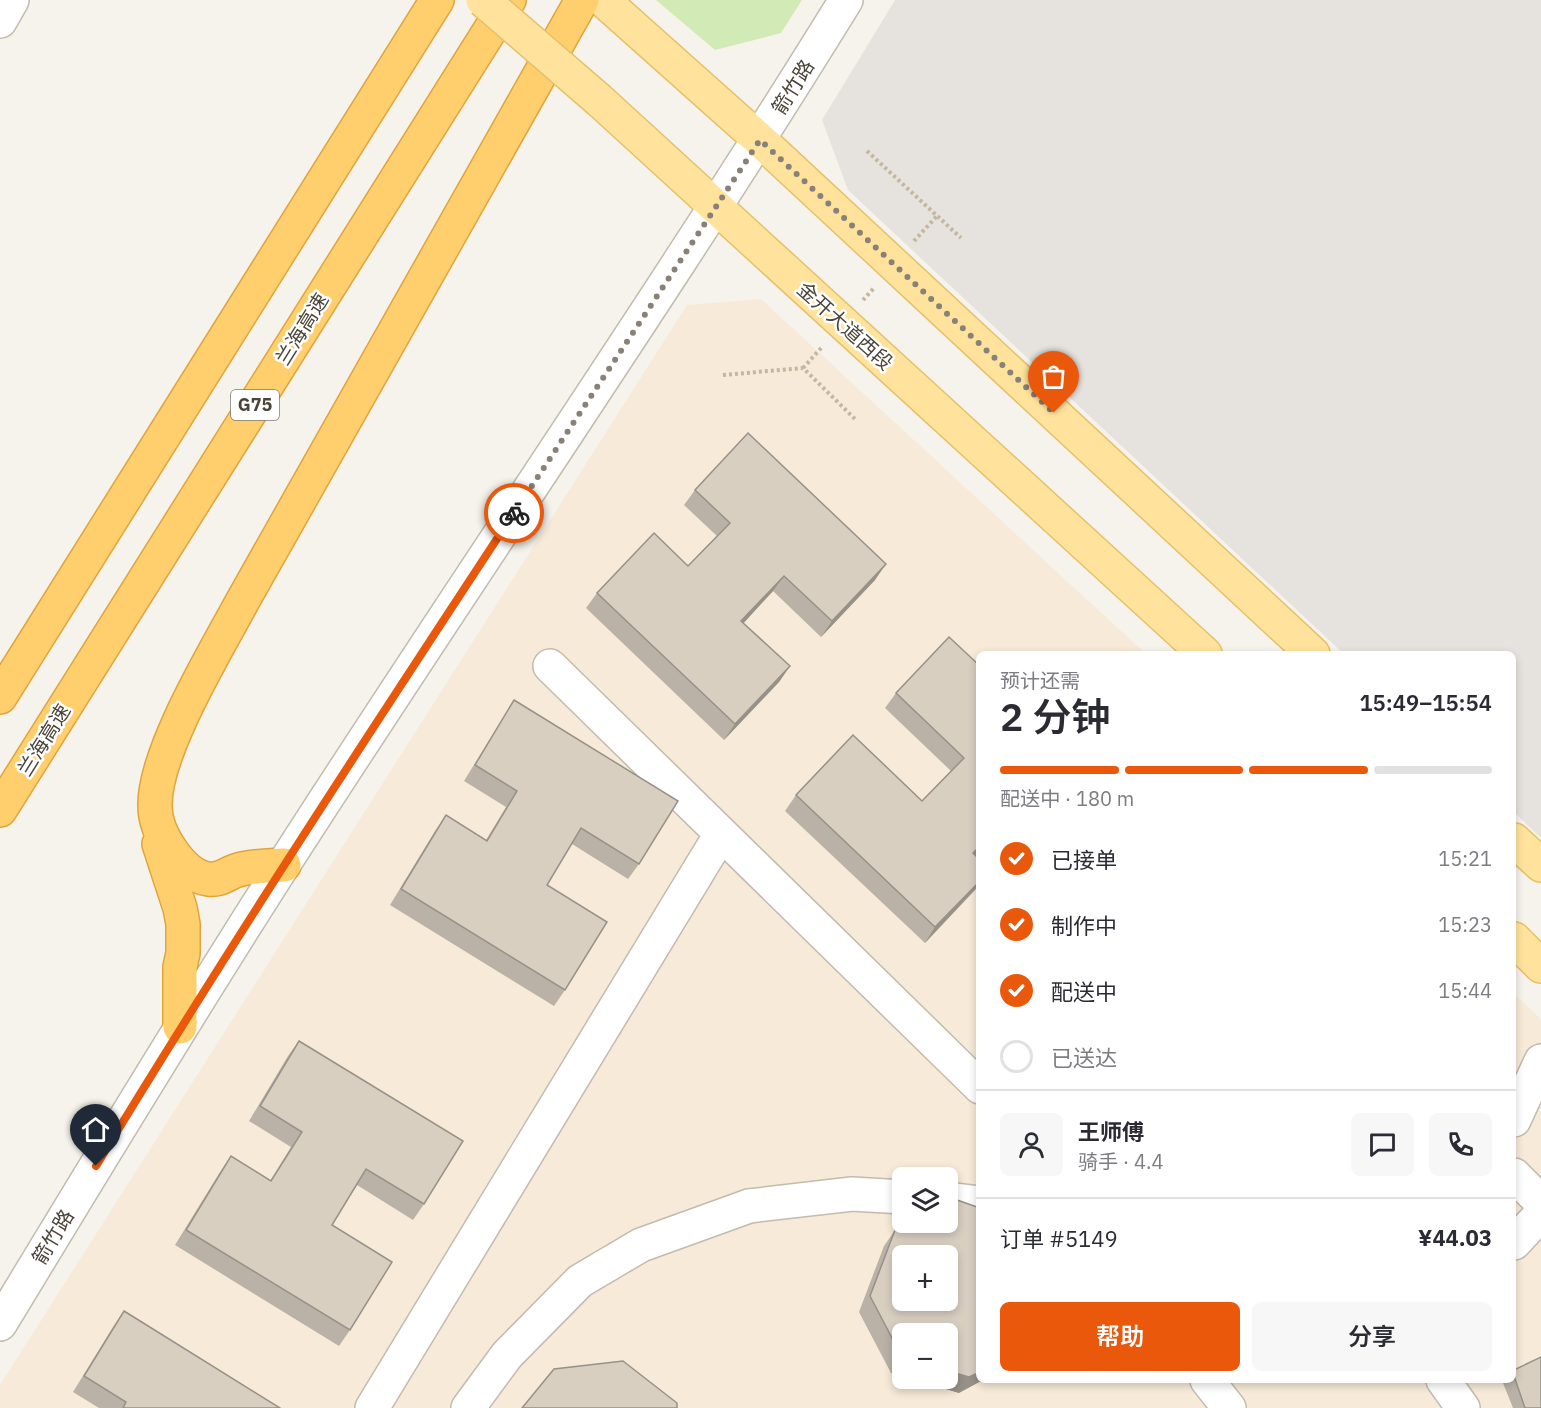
<!DOCTYPE html>
<html lang="zh">
<meta charset="utf-8">
<style>
:root{--surface:#fff;--page:#f7f7f7;--text:#2b2b33;--muted:#7c7c81;--line:#e1e1e2;--accent:#ea580c}
body{margin:0;font-family:"IBM Plex Sans","Noto Sans SC",sans-serif;background:var(--page);color:var(--text);height:100vh;display:flex;flex-direction:column;font-size:22px;white-space:nowrap}
*{box-sizing:border-box;margin:0}
p{font-size:20px;color:var(--muted)}
.icon{flex:none;width:33px;height:33px;fill:none;stroke:currentColor;stroke-width:2;stroke-linecap:round;stroke-linejoin:round}
.map{position:relative;flex:1;overflow:hidden}
.side{position:absolute;left:976px;top:651px;width:540px;height:732px;display:flex;flex-direction:column;background:var(--surface);border-radius:9px;box-shadow:0 3px 9px #0003}
.side>*{flex:none}
.tools{position:absolute;left:892px;top:1167px;display:grid;gap:12px}
.tools a{display:grid;place-items:center;width:66px;height:66px;border-radius:9px;background:var(--surface);box-shadow:0 3px 9px #0003;font-size:30px}
.pin{position:absolute;display:grid;place-items:center;width:51px;height:51px;color:#fff;margin:-62px -26px;border-radius:50% 50% 50% 0;rotate:-45deg;box-shadow:0 0 6px #0007}
.pin .icon{rotate:45deg}
.courier{position:absolute;display:grid;place-items:center;width:60px;height:60px;margin:-30px;border:4px solid #ea580c;border-radius:50%;background:#fff;color:#222;box-shadow:0 2px 8px #0007}
.headline em{font-style:normal;font-weight:600}
.headline div{display:flex;flex-direction:column-reverse}
.headline{display:flex;align-items:center;justify-content:space-between;height:102px;padding:0 24px}
h1{font-size:39px;font-weight:600;line-height:45px}
.bar{display:grid;grid-template-columns:repeat(4,1fr);gap:9px 6px;align-content:center;height:72px;padding:0 24px}
.bar i{height:8px;border-radius:4px;background:var(--line)}
.bar .on{background:var(--accent)}
.bar p{grid-column:span 4}
.line{display:flex;align-items:center;gap:15px;padding:0 24px;border-top:2px solid var(--line)}
.line div{flex:1}
.round{display:grid;place-items:center;flex:none;width:63px;height:63px;border-radius:9px;background:var(--page)}
ol{padding:0 24px;list-style:none}
li{display:flex;align-items:center;gap:18px;height:66px}
li p{margin-inline-start:auto}
li .icon{padding:6px;border-radius:50%;background:var(--accent);color:#fff;stroke-width:4}
li:last-child{color:var(--muted)}
li i{width:33px;height:33px;border:3px solid var(--line);border-radius:50%}
.primary-button{display:flex;gap:12px;margin-top:auto;padding:12px 24px}
.primary-button a{flex:1;height:69px;border-radius:9px;background:var(--accent);color:#fff;font-size:24px;font-weight:600;line-height:69px;text-align:center}
.primary-button a+a{background:var(--page);color:var(--text)}
.map>svg:first-child{display:block}
</style>
<div class="map">
<svg width="1541" height="1408" viewBox="0 0 1541 1408">
<rect width="100%" height="100%" fill="#f6f3ec"/>
<!-- commercial -->
<path fill="#f7ead8" fill-rule="evenodd" d="M761,299L1146,654H980V1380H1514V994L1541,1019V1408H0V1385L687,305ZM903,1178H948V1222H903ZM903,1256H948V1300H903ZM903,1334H948V1378H903Z"/>
<!-- industrial -->
<polygon fill="#e6e2dd" points="895,0 1541,0 1541,838 1514,812 1514,654 1344,654 848,190 822,120"/>
<!-- green -->
<polygon fill="#d2eab5" points="656,0 802,0 781,33 715,50"/>
<g fill="none" stroke-linecap="round" stroke-linejoin="round">
<!-- minor casing -->
<g stroke="#c2bbae" stroke-width="36">
<g id="minor">
<polyline points="0,21 12,0"/>
<polyline points="550,666 980,1087"/>
<polyline points="1514,1120 1541,1061"/>
<polyline points="1514,1175 1541,1202"/>
<polyline points="948,1199 980,1203"/>
<polyline points="1514,1243 1541,1214"/>
<path d="M0,1324C93,1171 185,1018 282,867C468,577 665,293 846,0"/>
<polyline points="1207,1380 1229,1408"/>
<polyline points="1443,1380 1463,1408"/>
<polyline points="372,1408 721,834"/>
<polyline points="468,1408 507,1355 580,1281 641,1245 749,1206 852,1194 903,1197"/>
</g>
</g>
<!-- major casing -->
<g stroke="#e6c16a" stroke-width="36">
<g id="major">
<polyline points="603,0 760,140 1313,654"/>
<polyline points="599,100 1205,654"/>
<polyline points="1514,840 1541,865"/>
<polyline points="1514,939 1541,966"/>
</g>
</g>
<!-- highway casing -->
<g stroke="#e0a43c" stroke-width="36">
<g id="highway">
<polyline points="0,697 437,0"/>
<polyline points="0,810 509,0"/>
<polyline points="159,844 180,908 183,924 183,953 180,967 180,1027"/>
<path d="M284,865C269,866 252,866 238,870C227,873 221,881 208,879C193,877 181,864 173,853C163,839 155,823 155,806C154,752 216,651 242,602L582,0"/>
</g>
</g>
<!-- path -->
<g stroke="#c4b79f" stroke-width="4" stroke-dasharray="3 3" stroke-linecap="butt">
<polyline points="867,151 961,238"/>
<polyline points="914,241 937,216"/>
<polyline points="863,300 874,288"/>
<polyline points="803,368 823,346"/>
<polyline points="723,375 803,368 856,420"/>
</g>
<!-- minor -->
<use href="#minor" stroke="#fff" stroke-width="33"/>
<!-- major -->
<use href="#major" stroke="#ffe39c" stroke-width="33"/>
<!-- highway -->
<use href="#highway" stroke="#ffcf6e" stroke-width="33"/>
<!-- major-bridge casing -->
<g stroke="#e6c16a" stroke-width="36" stroke-linecap="butt">
<polyline id="major-bridge" points="483,0 599,100"/>
</g>
<!-- major-bridge -->
<use href="#major-bridge" stroke="#ffe39c" stroke-width="33"/>
</g>
<!-- wall -->
<g fill="#bab2a6">
<polygon points="695,490 875,580 821,637 773,591 743,623 790,666 779,682 724,740 586,608 597,593 688,566 717,536 684,505"/>
<polygon points="980,666 980,850 975,855 980,860 980,885 925,943 785,811 796,795 922,801 951,771 885,708 896,693"/>
<polygon points="514,700 639,864 628,879 572,844 547,885 565,990 554,1006 390,905 435,831 446,815 486,840 506,807 464,781 504,716"/>
<polygon points="299,1041 424,1204 413,1220 357,1185 332,1225 350,1330 339,1346 175,1245 220,1172 231,1156 270,1181 291,1147 249,1121 288,1056"/>
<polygon points="895,1230 959,1393 910,1378 948,1378 903,1376 891,1373 859,1312 884,1246"/>
<polygon points="124,1311 280,1408 99,1408 73,1392 113,1327"/>
<polygon points="1514,1370 1541,1408 1513,1408 1503,1383 1505,1380 1514,1380"/>
</g>
<!-- shaded-wall -->
<g fill="#979187">
<polygon points="886,564 875,580 821,637 832,621"/>
<polygon points="784,576 773,591 731,637 741,621"/>
<polygon points="790,666 779,682 724,740 735,724"/>
<polygon points="980,846 980,850 962,869 973,853"/>
<polygon points="980,881 979,885 925,943 935,927"/>
<polygon points="902,1357 903,1358 903,1376 891,1373"/>
<polygon points="948,1371 980,1372 980,1380 983,1380 959,1393 910,1378 948,1378"/>
</g>
<!-- building -->
<g fill="#d8cfc1" stroke="#979187" stroke-width="1.5" fill-rule="evenodd">
<polygon points="748,433 886,564 832,621 784,576 741,621 790,666 735,724 597,593 654,533 688,566 730,523 695,490"/>
<polygon points="949,637 980,666 980,846 973,853 980,860 980,881 935,927 796,795 853,735 922,801 964,758 896,693"/>
<polygon points="514,700 678,801 639,864 581,828 547,885 607,922 565,990 401,889 446,815 487,841 517,791 475,765"/>
<polygon points="299,1041 463,1141 424,1204 366,1169 332,1225 392,1262 350,1330 186,1230 231,1156 271,1181 302,1132 260,1106"/>
<path d="M957,1200L980,1208V1372L969,1377L948,1371V1334H903V1358L902,1357L870,1296L895,1230L911,1222H948V1205ZM903,1256H948V1300H903Z"/>
<polygon points="124,1311 280,1408 123,1408 126,1402 84,1376"/>
<polygon points="1541,1357 1541,1408 1525,1408 1514,1376 1514,1370"/>
<polygon points="623,1361 677,1403 677,1408 522,1408 554,1369"/>
</g>
<g fill="none" stroke-linecap="round" stroke-linejoin="round">
<!-- done -->
<polyline stroke="#878178" stroke-width="6" stroke-dasharray="0 10.8" points="514,513 760,140 1054,413"/>
<!-- route -->
<path stroke="#ea580c" stroke-width="8" d="M96,1166C230,945 372,729 514,513"/>
</g>
<g text-anchor="middle" stroke-width="5" stroke-linejoin="round" paint-order="stroke">
<!-- shield labels -->
<rect fill="#fff" stroke="#817c74" stroke-width="1.5" x="231" y="390" width="48" height="30" rx="4.5"/>
<g font-size="18" font-weight="bold" fill="#4b4439">
<text x="255" y="411">G75</text>
</g>
<!-- street labels -->
<g font-size="20" fill="#4b4439" stroke="#fff">
<text transform="translate(793 87) rotate(-58)" y="7">箭竹路</text>
<text transform="translate(845 326) rotate(42)" y="7">金开大道西段</text>
<text transform="translate(302 329) rotate(-58)" y="7">兰海高速</text>
<text transform="translate(44 740) rotate(-58)" y="7">兰海高速</text>
<text transform="translate(53 1237) rotate(-59)" y="7">箭竹路</text>
</g>
</g>
</svg>
<div class="tools">
<a><svg class="icon" aria-label="layers" viewBox="0 0 24 24"><path d="M12 4l9 5-9 5-9-5zM3 14l9 5 9-5"/></svg></a>
<a>+</a>
<a>−</a>
</div>
<div class="pin" style="left:1054px;top:413px;background:#ea580c"><svg class="icon" aria-label="bag" viewBox="0 0 24 24"><path d="M5 8h14l-1 12H6zM9 8a3 3 0 0 1 6 0"/></svg></div>
<div class="pin" style="left:96px;top:1166px;background:#1f2937"><svg class="icon" aria-label="home" viewBox="0 0 24 24"><path d="M3 11l9-7 9 7M6 9v11h12V9"/></svg></div>
<div class="courier" style="left:514px;top:513px"><svg class="icon" aria-label="bike" viewBox="0 0 24 24"><circle cx="6" cy="16" r="4"/><circle cx="18" cy="16" r="4"/><path d="M6 16l4-8h5l3 8M10 8l3 8H6M13 5h3"/></svg></div>
<section class="side">
<div class="headline"><div><h1>2 分钟</h1><p>预计还需</p></div><em>15:49–15:54</em></div>
<div class="bar"><i class="on"></i><i class="on"></i><i class="on"></i><i></i><p>配送中 · 180 m</p></div>
<ol>
<li><svg class="icon" aria-label="check" viewBox="0 0 24 24"><path d="M5 12l5 5 9-10"/></svg>已接单<p>15:21</p></li>
<li><svg class="icon" aria-label="check" viewBox="0 0 24 24"><path d="M5 12l5 5 9-10"/></svg>制作中<p>15:23</p></li>
<li><svg class="icon" aria-label="check" viewBox="0 0 24 24"><path d="M5 12l5 5 9-10"/></svg>配送中<p>15:44</p></li>
<li><i></i>已送达</li>
</ol>
<div class="line" style="height:108px"><a class="round"><svg class="icon" aria-label="person" viewBox="0 0 24 24"><circle cx="12" cy="8" r="4"/><path d="M4 21q1-7 8-7t8 7"/></svg></a><div><b>王师傅</b><p>骑手 · 4.4</p></div><a class="round"><svg class="icon" aria-label="chat" viewBox="0 0 24 24"><path d="M4 5h16v11H9l-5 4z"/></svg></a><a class="round"><svg class="icon" aria-label="phone" viewBox="0 0 24 24"><path d="M5 4h4l2 5-3 2q2 4 5 5l2-3 5 2v4C11 20 4 13 5 4z"/></svg></a></div>
<div class="line" style="height:78px"><div>订单 #5149</div><b>¥44.03</b></div>
<div class="primary-button"><a>帮助</a><a>分享</a></div>
</section>
</div>
